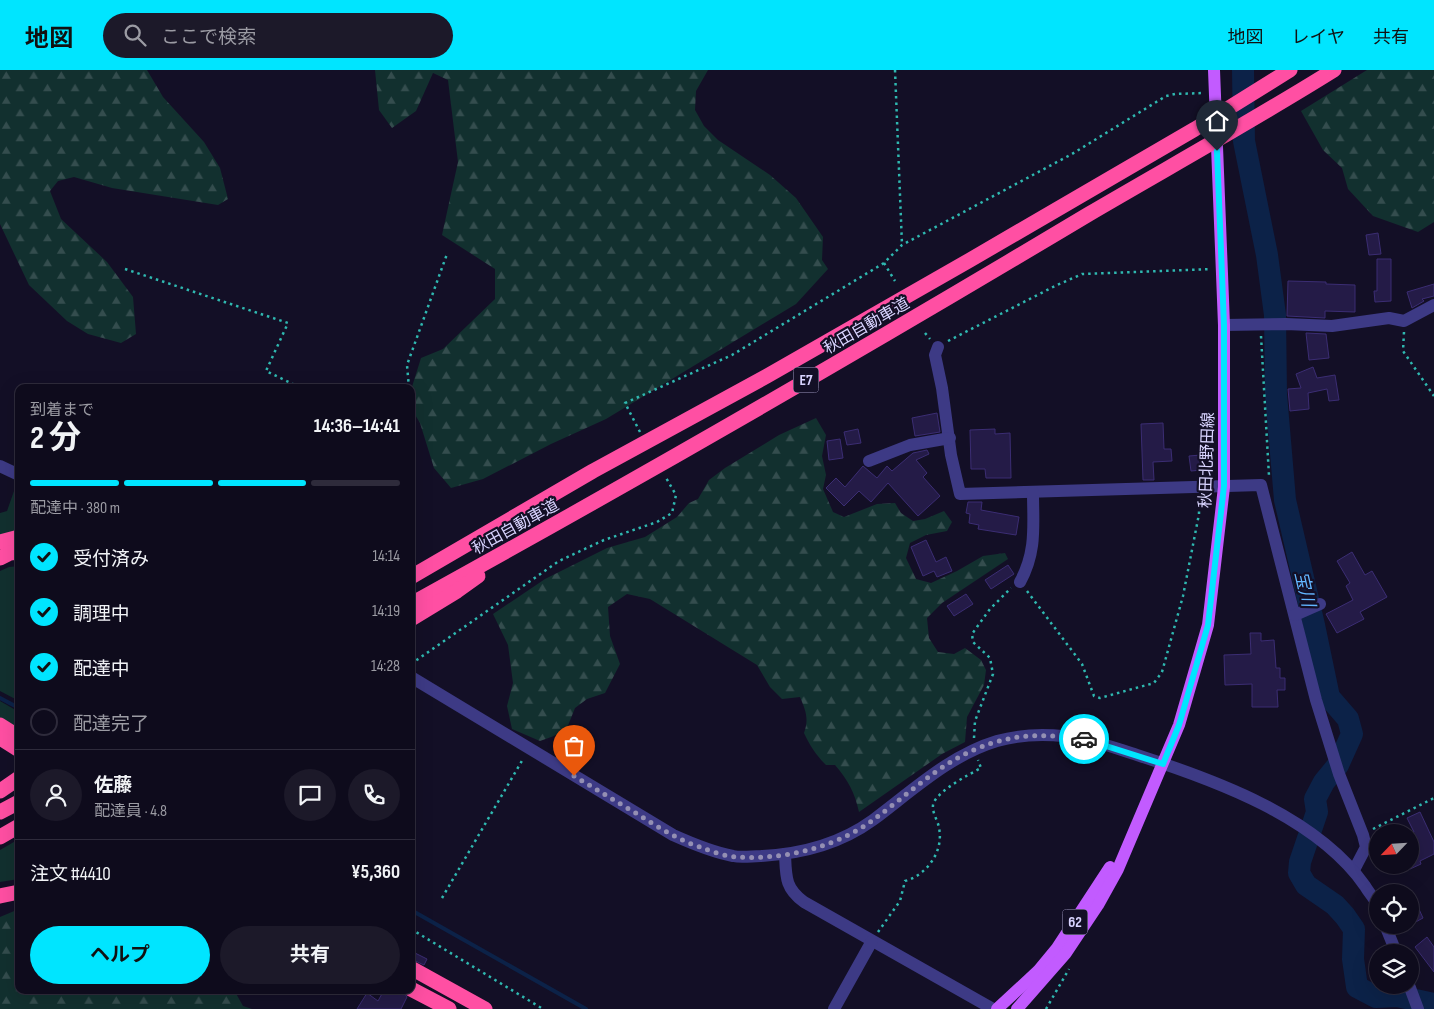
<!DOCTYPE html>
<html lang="ja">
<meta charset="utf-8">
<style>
:root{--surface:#0e0b1c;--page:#1c1929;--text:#f1f3f6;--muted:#9b9ba3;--line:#2e2b3b;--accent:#00e5ff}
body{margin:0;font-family:"Sofia Sans Condensed","Noto Sans JP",sans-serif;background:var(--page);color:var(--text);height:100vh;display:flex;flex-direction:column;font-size:19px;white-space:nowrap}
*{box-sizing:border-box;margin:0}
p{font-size:16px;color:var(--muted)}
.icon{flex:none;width:28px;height:28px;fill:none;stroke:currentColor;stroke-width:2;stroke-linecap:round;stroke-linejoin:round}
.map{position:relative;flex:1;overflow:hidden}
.sheet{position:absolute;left:15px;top:314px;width:400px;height:610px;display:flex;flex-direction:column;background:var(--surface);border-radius:10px;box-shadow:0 5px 20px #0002,0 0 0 1px var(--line)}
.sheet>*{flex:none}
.needle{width:32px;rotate:245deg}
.controls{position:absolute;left:1369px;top:754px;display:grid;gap:10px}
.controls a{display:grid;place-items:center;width:50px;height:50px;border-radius:50%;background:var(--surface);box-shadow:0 5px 20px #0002,0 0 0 1px var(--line);font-size:25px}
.pin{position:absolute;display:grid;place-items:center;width:42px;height:42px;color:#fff;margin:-51px -21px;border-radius:50% 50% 50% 0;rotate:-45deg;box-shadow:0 0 5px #0007}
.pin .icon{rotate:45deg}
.courier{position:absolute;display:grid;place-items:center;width:50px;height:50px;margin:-25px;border:4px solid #00e5ff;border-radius:50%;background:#fff;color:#222;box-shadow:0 1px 6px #0007}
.headline em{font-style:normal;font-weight:700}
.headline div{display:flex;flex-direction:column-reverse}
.headline{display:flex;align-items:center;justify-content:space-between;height:85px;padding:0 15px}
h1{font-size:32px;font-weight:700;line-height:38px}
.bar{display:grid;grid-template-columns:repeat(4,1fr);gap:8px 5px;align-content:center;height:60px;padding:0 15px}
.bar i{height:6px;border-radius:4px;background:var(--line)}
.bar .current{background:var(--accent)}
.bar p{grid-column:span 4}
.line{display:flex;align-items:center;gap:12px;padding:0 15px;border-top:1px solid var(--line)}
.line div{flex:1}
.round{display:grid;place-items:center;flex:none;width:52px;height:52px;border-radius:26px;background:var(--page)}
ol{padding:0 15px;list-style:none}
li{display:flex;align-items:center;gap:15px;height:55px}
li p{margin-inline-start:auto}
li .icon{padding:5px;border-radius:50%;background:var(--accent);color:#111;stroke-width:4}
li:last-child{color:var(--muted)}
li i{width:28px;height:28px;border:2px solid var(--line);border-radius:50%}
.button{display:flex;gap:10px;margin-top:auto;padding:10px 15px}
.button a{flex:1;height:58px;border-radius:30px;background:var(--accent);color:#111;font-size:20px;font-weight:700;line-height:58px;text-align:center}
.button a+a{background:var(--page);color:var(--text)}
header{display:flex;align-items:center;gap:30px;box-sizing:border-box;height:70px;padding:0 25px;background:var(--accent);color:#111}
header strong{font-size:24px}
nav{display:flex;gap:28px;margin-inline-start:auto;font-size:18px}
.search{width:350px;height:45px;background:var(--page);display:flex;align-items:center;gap:12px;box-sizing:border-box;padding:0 18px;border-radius:28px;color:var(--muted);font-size:19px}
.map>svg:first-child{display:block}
</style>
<header>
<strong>地図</strong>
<div class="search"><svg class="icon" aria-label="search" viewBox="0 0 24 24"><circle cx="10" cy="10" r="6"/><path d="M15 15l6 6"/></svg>ここで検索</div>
<nav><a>地図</a><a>レイヤ</a><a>共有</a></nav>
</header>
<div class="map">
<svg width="1434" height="939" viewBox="0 0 1434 939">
<defs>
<pattern id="forest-firs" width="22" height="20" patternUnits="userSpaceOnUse" patternTransform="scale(1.25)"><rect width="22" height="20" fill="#12302f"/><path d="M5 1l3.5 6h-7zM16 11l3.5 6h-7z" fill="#344d4e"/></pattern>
</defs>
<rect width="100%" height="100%" fill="#130f26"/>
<!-- grass -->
<g fill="#12302f">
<polygon points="14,421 19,424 19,460 0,465 0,443 7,441"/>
<polygon points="19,496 19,631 0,621 0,501 9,497"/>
<polygon points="0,631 19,642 19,663 0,653"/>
<polygon points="19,769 19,809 0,812 0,780"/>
</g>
<!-- forest -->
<g fill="url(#forest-firs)">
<polygon points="0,0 147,0 163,27 204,72 220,98 228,129 218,135 112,118 74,107 58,111 50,121 61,149 107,192 133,227 136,264 121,273 88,264 67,251 29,215 0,154"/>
<polygon points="375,0 708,0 696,21 695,40 704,56 718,70 770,105 796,128 823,167 822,190 828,199 796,234 606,349 551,374 483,409 451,418 434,398 420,353 411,338 411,320 421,288 443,279 495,229 495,199 442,165 458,92 448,10 433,3 416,41 392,58 379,40"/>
<polygon points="1367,0 1434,0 1434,152 1418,162 1373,146 1348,119 1342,98 1323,80 1301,41"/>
<path d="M816,348L826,365L822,386L826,405L823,419L833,442L844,447L877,434L895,433L901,443L913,451L925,449L944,441L952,452L947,461L926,465L910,473L906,488L916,509L931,513L957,501L983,486L1005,483L1008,489L942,533L927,548L929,568L938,582L954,584L965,578L981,590L986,600L984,615L967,647L965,672L942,684L859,742C855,723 848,710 835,695H826C816,685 810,676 804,663C809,649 806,641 800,627L782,629L770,617L757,595L650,529L627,524L608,537L610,566L620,594L605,623L587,629L575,638L567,658L554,666L540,671L512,659L507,636L513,613L508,575L493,544L545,509L607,478L645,467L677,447L689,433L698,429L709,410L725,398L779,365Z"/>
<polygon points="19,839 19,920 234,920 243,936 252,939 0,939 0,847"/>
</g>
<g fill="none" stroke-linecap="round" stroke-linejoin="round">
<!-- stream -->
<g stroke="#0c2248" stroke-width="4">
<polyline points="0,628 19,638"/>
<polyline points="411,840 586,939"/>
</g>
<!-- river -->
<polyline stroke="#0c2248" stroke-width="22" points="1243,0 1244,71 1267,185 1275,245 1276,324 1285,430 1314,555 1329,627 1348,649 1352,664 1338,695 1324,712 1315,729 1317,742 1300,792 1299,803 1306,815 1335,835 1345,846 1354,859 1353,889 1357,917 1376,927 1397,926 1434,934"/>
</g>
<!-- building -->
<g fill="#241b47" stroke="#3b2d73">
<polygon points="1378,163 1381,184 1369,185 1366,165"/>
<polygon points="1377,189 1391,189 1391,231 1375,232 1374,221 1377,221"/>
<polygon points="1288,211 1326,212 1326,214 1355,215 1355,242 1325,241 1325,248 1287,246"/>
<polygon points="1434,214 1434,226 1422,229 1424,231 1412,238 1407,222"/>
<polygon points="1306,263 1326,264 1329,288 1309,290"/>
<polygon points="1313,297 1317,308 1335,305 1339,330 1329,331 1327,319 1308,323 1309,339 1290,341 1288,319 1301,318 1296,304"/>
<polygon points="937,343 940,362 915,366 912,348"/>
<polygon points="1163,353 1164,379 1171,379 1172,391 1153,392 1154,410 1143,410 1141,354"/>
<polygon points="858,359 861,373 847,375 844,362"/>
<polygon points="995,359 995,364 1010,363 1011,408 986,408 985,399 971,399 970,360"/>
<polygon points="840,369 843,388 829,390 827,371"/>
<polygon points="927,380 929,384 916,390 927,403 923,407 940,426 918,446 888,413 871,432 859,421 844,436 826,418 836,408 845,417 863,396 877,408 887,396 892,401 913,383"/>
<polygon points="1201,385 1202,400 1191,401 1189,386"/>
<polygon points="968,432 982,432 981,440 1019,447 1016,465 978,459 979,455 969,453 970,444 966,443"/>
<polygon points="926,470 936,492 946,487 952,501 937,507 934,501 923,506 911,477"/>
<polygon points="1352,482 1365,505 1372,501 1387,527 1360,542 1364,549 1337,563 1326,544 1353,530 1346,516 1350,513 1337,491"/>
<polygon points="1008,495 1014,504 991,519 985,510"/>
<polygon points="966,524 973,534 954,546 947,536"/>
<polygon points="1250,563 1261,563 1261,571 1274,570 1276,598 1280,598 1280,608 1285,608 1285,620 1277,620 1278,637 1252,637 1252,614 1225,615 1224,585 1251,584"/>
<polygon points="1420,742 1434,772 1434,784 1420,791 1421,794 1410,799 1410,764 1414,762 1407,748"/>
<polygon points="1418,837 1423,848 1410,855 1410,841"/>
<polygon points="1427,867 1434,877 1434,902 1415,877"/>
<polygon points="411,881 427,889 424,895 411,889"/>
<polygon points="384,920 402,920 407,927 401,939 357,939 367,923 378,931"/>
</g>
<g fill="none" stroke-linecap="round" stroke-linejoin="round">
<!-- path -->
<g stroke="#2fb8b0" stroke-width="2.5" stroke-dasharray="2.5 4" stroke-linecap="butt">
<polyline points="895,0 902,175"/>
<polyline points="884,193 895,211"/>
<polyline points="125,199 288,253 266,301 301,318"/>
<polyline points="1404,262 1403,281 1434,326"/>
<polyline points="925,263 930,269"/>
<polyline points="1261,266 1269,406"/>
<polyline points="948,271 1055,216 1082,204 1211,199"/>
<polyline points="409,318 407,295 447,184"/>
<polyline points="640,362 625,333 732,285 884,193 902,175 1072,84 1166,26 1175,24 1203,23"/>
<polyline points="1027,521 1082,594 1094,626 1100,628 1154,613 1162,602 1183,526 1199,444 1199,429"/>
<polyline points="411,594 559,491 604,470 657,452 672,443 676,425 665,406"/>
<polyline points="974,668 975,651 993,604 990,588 973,572 972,564 977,557 990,539 1011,518"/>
<polyline points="1373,759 1434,728"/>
<polyline points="442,828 523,689"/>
<polyline points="411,859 543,939"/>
<path d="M878,862L900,831L905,811C927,805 944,781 939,758C938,750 930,740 934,732C941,719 968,705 981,698L978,690"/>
<polyline points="1046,939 1069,899"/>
</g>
<!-- minor -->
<g stroke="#3d3a85" stroke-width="12">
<polyline points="1224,255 1286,254 1332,256 1389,248 1404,251 1434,235"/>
<polyline points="938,277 935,285 942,318 951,385 960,424 1261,415 1316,630 1339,704 1363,765 1366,777 1354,800"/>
<polyline points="869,391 910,375 950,368"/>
<polyline points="0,396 19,405"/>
<path d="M1020,512C1037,481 1033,455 1033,422"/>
<polyline points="1295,545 1320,534"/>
<path d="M411,607L673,765C693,774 712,782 733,786C742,788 752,786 761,786C801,784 840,774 873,750C912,721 950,685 997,671C1026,663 1059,664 1088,670C1105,674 1121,680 1137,685C1215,710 1317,747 1365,816C1369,823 1375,829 1378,836"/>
<path d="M785,784C786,807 785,818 804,832L993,939"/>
<polyline points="1385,855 1396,882"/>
<polyline points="1409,915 1418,939"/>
<polyline points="834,939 872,871"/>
</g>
<!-- major -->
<g stroke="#c25bff" stroke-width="12">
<polyline points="997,939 1038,901 1057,878 1110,797"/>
<polyline points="1017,939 1066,883 1098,835 1118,799 1179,655 1208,555 1224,417 1224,255 1214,0"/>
</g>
<!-- highway -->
<g stroke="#ff4fa3" stroke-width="15">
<polyline points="0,472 19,467"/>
<polyline points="0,488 10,483 19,482"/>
<polyline points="411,507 593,401 767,306 970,190 1195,59 1290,0"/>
<path d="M411,534C640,408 865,278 1089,144C1171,96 1254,50 1334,0"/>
<polyline points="411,549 457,521 478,506"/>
<polyline points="0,655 19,667"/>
<polyline points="0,668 19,680"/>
<polyline points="0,721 19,708"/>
<polyline points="0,742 19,732"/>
<polyline points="0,767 19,756"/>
<polyline points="0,826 19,822"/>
<polyline points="411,898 485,939"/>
<polyline points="411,919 449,939"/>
</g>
</g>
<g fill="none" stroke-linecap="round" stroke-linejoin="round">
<!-- done -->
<path stroke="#948fb3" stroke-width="5" stroke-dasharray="0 9" d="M574,706C596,719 617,732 639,745C659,758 680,771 703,778C713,782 725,786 736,787C783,790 835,778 873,750C905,727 939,694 976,679C1014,663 1043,664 1084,669"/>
<!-- route -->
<polyline stroke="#00e5ff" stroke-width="6" points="1084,669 1163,694 1179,655 1208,555 1224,416 1224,255 1217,81"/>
</g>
<g text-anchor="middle" stroke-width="4.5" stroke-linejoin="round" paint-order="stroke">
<!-- shield labels -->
<g fill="#130f26" stroke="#9e99be" stroke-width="1">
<rect x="793.5" y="297.5" width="25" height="25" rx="4"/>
<rect x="1062.5" y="839.5" width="25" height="25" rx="4"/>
</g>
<g font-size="15" font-weight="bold" fill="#d9d4ff">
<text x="806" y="315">E7</text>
<text x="1075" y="857">62</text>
</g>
<!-- street labels -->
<g font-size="16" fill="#d9d4ff" stroke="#130f26">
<text transform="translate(866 255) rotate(-30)" y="6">秋田自動車道</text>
<text transform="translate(1206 390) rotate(-88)" y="6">秋田北野田線</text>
<text transform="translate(515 456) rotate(-29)" y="6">秋田自動車道</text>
</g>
<!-- water labels -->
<g font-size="18" font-style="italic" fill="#62b6ff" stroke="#130f26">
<text transform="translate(1305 519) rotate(77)" y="6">宝川</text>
</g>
</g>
</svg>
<div class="controls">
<a><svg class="needle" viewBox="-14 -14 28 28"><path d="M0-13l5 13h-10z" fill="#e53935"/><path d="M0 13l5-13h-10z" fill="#9b9ba3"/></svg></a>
<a><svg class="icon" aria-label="locate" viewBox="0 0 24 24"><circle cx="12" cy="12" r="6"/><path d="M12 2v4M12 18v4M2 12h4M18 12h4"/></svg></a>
<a><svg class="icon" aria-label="layers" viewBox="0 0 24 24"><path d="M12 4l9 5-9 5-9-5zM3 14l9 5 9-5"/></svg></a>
</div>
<div class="pin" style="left:574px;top:706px;background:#ea580c"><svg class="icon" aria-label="bag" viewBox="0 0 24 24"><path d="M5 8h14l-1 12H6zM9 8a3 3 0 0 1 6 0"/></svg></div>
<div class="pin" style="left:1217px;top:81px;background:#1f2937"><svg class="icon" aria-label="home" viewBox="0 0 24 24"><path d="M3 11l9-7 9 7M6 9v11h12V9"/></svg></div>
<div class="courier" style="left:1084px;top:669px"><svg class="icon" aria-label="car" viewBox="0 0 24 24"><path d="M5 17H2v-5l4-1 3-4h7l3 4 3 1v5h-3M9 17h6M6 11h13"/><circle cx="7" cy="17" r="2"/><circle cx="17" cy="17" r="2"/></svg></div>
<section class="sheet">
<div class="headline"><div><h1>2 分</h1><p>到着まで</p></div><em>14:36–14:41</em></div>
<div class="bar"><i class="current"></i><i class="current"></i><i class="current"></i><i></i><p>配達中 · 380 m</p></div>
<ol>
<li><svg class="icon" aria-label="check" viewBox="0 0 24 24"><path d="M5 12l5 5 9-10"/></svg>受付済み<p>14:14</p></li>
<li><svg class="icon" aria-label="check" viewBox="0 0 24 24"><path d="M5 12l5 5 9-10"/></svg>調理中<p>14:19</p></li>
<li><svg class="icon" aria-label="check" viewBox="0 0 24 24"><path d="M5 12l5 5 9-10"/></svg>配達中<p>14:28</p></li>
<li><i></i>配達完了</li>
</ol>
<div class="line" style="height:90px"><a class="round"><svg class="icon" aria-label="person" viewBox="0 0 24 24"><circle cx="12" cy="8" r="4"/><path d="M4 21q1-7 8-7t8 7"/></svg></a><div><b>佐藤</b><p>配達員 · 4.8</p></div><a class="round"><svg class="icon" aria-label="chat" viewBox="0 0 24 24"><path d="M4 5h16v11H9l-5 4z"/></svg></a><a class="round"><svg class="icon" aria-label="phone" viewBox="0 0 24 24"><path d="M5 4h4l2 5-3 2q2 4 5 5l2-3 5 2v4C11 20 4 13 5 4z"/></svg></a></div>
<div class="line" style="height:65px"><div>注文 #4410</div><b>¥5,360</b></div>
<div class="button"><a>ヘルプ</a><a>共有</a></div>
</section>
</div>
